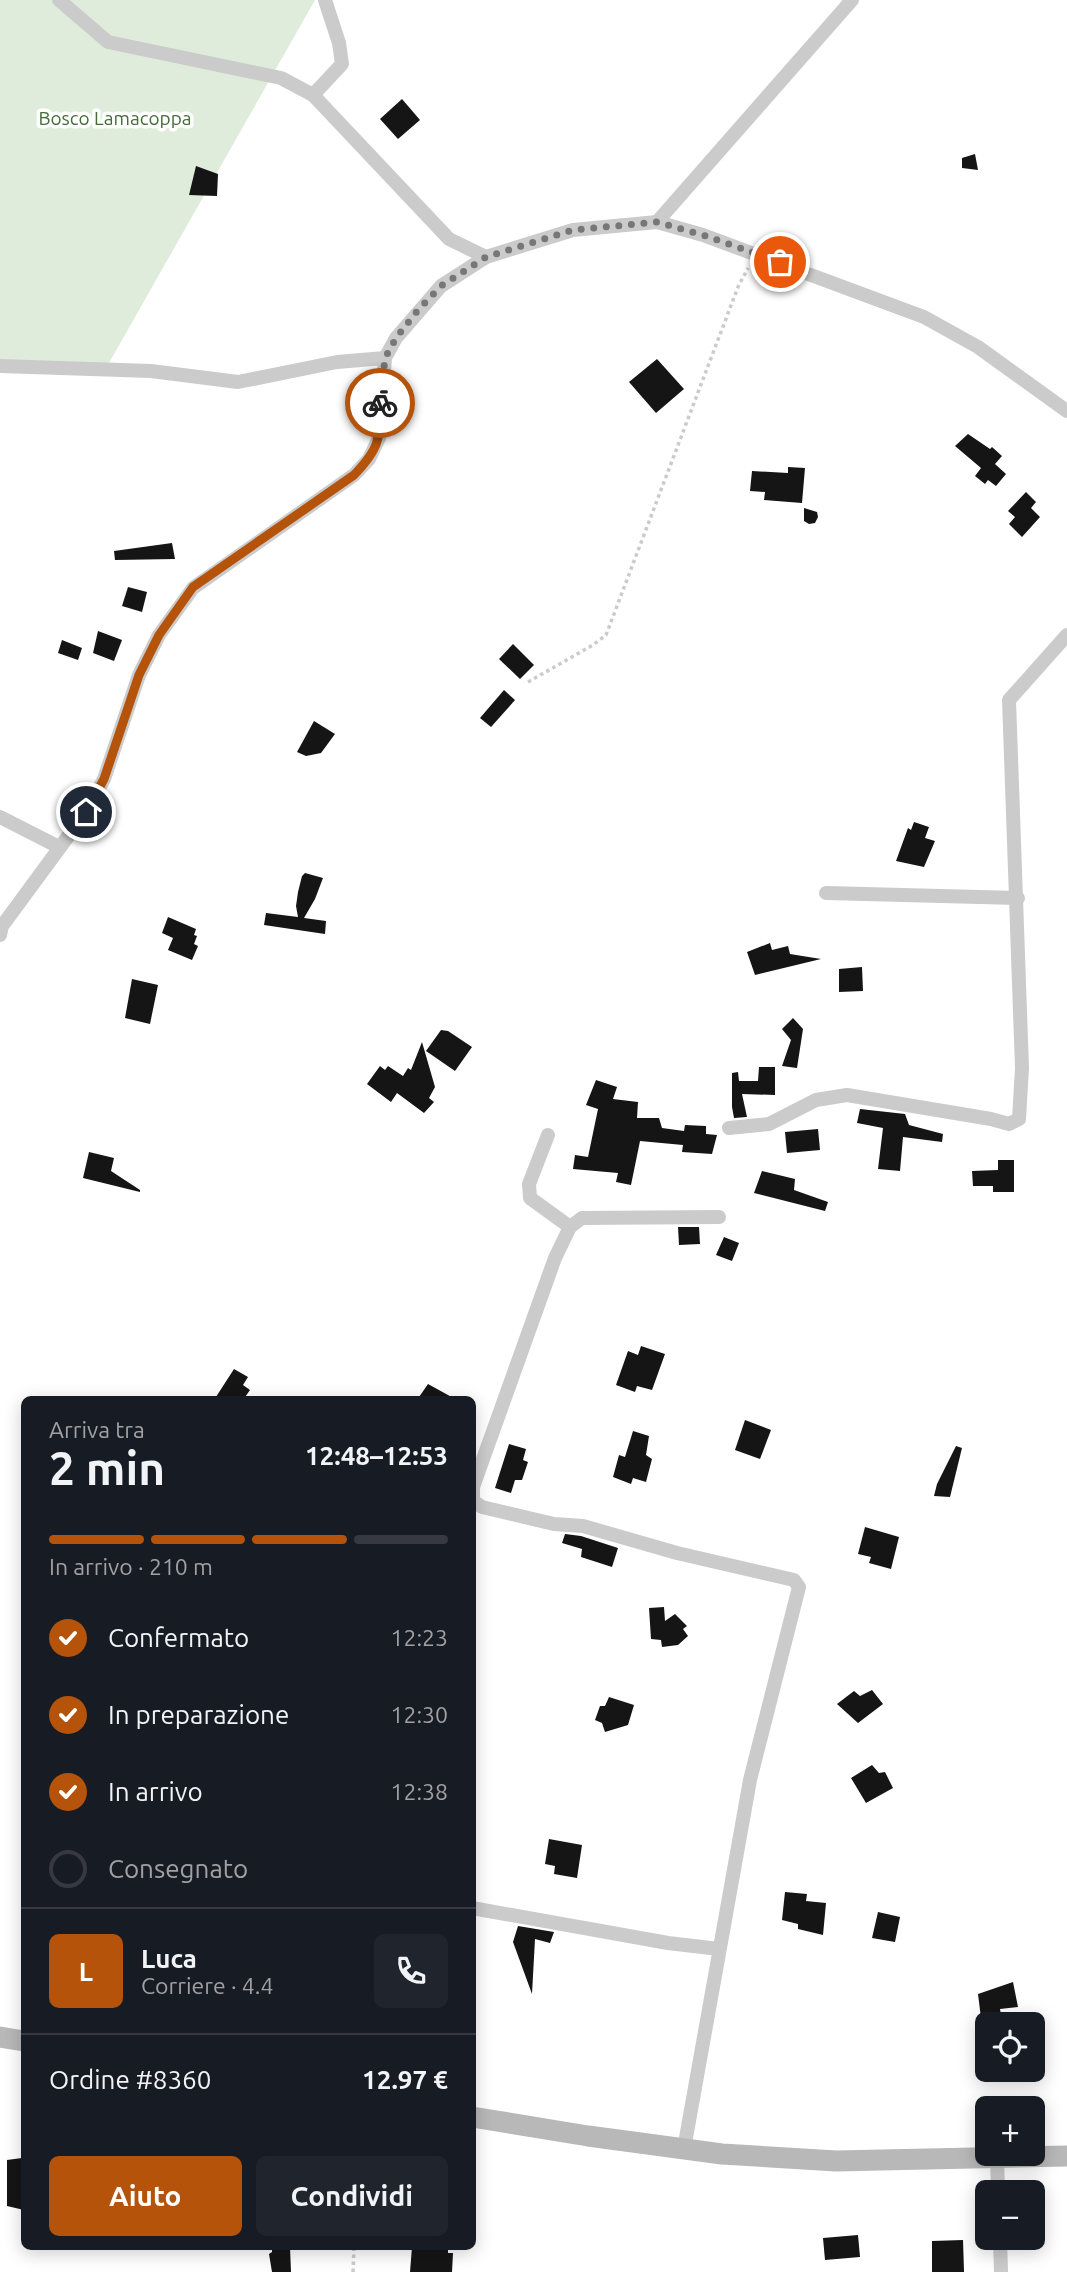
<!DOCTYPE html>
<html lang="it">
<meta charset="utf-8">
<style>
:root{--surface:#171b24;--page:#20242c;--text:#f1f3f6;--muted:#9ea1a6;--line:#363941;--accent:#b45309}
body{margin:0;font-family:Ubuntu,sans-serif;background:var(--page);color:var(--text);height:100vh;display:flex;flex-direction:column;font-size:26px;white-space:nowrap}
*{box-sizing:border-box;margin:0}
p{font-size:23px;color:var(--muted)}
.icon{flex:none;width:38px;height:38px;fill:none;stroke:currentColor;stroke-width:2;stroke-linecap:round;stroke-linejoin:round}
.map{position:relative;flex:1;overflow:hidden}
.panel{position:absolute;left:21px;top:1396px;width:455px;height:854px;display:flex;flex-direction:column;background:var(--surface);border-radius:10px;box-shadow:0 4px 18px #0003}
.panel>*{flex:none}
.buttons{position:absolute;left:975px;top:2012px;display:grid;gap:14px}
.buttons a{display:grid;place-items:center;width:70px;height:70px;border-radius:10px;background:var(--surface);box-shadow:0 4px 18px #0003;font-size:35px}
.pin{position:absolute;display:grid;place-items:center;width:60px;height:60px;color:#fff;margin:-30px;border:4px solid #fff;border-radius:50%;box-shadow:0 2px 7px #0007}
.courier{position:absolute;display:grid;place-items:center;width:70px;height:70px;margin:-35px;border:5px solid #b45309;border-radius:50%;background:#fff;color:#222;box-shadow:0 2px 9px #0007}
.overview em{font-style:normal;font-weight:700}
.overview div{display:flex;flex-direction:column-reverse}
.overview{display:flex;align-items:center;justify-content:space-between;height:119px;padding:0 28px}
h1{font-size:46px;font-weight:700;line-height:52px}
.bar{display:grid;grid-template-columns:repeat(4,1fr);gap:10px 7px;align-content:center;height:84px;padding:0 28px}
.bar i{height:9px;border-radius:5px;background:var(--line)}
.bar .current{background:var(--accent)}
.bar p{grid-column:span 4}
.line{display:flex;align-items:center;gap:18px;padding:0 28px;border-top:2px solid var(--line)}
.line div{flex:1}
.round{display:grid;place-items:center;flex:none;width:74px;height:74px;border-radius:10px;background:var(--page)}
ol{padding:0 28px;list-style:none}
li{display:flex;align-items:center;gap:21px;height:77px}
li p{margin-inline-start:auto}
li .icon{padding:7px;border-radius:50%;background:var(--accent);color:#fff;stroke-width:4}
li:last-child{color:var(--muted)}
li i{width:38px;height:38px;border:4px solid var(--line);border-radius:50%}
.action{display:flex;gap:14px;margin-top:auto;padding:14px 28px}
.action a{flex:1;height:80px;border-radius:10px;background:var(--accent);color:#fff;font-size:28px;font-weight:700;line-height:80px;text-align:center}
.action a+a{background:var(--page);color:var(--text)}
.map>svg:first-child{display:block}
</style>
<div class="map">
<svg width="1067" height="2272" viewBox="0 0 1067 2272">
<rect width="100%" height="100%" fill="#fff"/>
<!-- green -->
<polygon fill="#e0ecdb" points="0,0 315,0 105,370 0,373"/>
<!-- building -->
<g fill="#151515">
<polygon points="402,99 420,120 398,139 380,119"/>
<polygon points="975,154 978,170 962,168 962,158"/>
<polygon points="196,166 218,174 217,196 189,195"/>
<polygon points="657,359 684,389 656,413 629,382"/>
<polygon points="968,434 990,449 992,447 1002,456 995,464 1006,474 996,486 988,480 985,484 975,476 981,468 955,446"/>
<polygon points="788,467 805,468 802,503 764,500 765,492 750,491 752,471 788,473"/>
<polygon points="1026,492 1036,502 1031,508 1040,517 1022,537 1009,524 1015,517 1008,511"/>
<polygon points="804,508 817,512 818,517 815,523 809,524 804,521"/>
<polygon points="172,543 175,559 115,560 114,551"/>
<polygon points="128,587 147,592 142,612 122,606"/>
<polygon points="98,631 122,640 114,661 93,653"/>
<polygon points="62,640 82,648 78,660 58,653"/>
<polygon points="513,644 534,665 520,679 499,659"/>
<polygon points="504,690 515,700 491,727 480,718"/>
<polygon points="314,721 335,734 321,753 306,756 297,752"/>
<polygon points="914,822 929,827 925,838 935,841 924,867 896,861 908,828 911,830"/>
<polygon points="305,873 323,878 315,899 304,918 326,921 325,934 264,925 266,913 298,917 296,906 298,892 302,876"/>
<polygon points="168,917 196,929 194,935 197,936 194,944 198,946 192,960 168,950 173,938 162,933"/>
<polygon points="770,943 772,950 788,946 790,954 821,959 755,975 747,952"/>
<polygon points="862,967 863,991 839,992 839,969"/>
<polygon points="132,979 158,985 150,1024 125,1018"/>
<polygon points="793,1018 803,1029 797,1068 782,1066 791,1040 782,1029"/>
<polygon points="441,1030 448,1031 472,1047 455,1071 426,1051"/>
<polygon points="422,1042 435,1087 429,1098 434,1102 424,1113 397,1093 391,1102 367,1084 380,1066 385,1070 388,1066 403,1076 408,1068 411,1070"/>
<polygon points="759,1067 775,1067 775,1095 742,1094 747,1117 734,1118 732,1107 732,1073 738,1072 739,1081 758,1081"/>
<polygon points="596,1080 617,1087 613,1099 638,1102 637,1118 659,1118 662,1128 684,1131 685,1125 706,1126 706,1134 717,1135 712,1154 682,1152 683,1145 640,1141 631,1185 616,1182 618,1173 573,1169 575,1155 588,1157 598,1109 586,1105"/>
<polygon points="860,1109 905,1114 909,1125 943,1134 942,1142 903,1137 900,1171 878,1169 883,1128 857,1123"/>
<polygon points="818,1129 820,1150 787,1153 785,1132"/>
<polygon points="89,1152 114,1158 111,1171 140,1190 140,1192 83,1178"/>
<polygon points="998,1160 1014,1160 1014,1192 993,1192 993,1186 973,1186 972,1171 998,1170"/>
<polygon points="762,1171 795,1179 794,1190 828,1202 825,1211 754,1193"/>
<polygon points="678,1227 699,1227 700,1244 679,1245"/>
<polygon points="724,1237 739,1243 732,1261 716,1255"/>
<polygon points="641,1346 665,1354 652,1390 637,1386 635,1392 616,1385 628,1351 638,1355"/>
<polygon points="234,1369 248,1377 243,1385 250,1390 243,1400 214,1400"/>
<polygon points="428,1384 457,1400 417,1400"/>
<polygon points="745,1420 771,1430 760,1459 735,1450"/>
<polygon points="633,1431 649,1436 646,1455 652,1459 646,1482 633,1478 631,1484 613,1477 619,1455 625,1457"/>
<polygon points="509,1444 526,1449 523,1460 528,1462 522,1480 515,1480 511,1493 495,1488"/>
<polygon points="956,1446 962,1448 950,1497 934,1496 937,1484"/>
<polygon points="865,1527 899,1537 891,1569 869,1563 871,1557 858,1554"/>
<polygon points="565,1534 581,1536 618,1548 612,1567 581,1557 582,1549 562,1543"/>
<polygon points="664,1607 665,1621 675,1614 687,1626 683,1629 688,1636 678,1645 662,1647 661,1640 651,1639 649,1608"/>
<polygon points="872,1690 883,1704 858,1723 837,1704 854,1691 860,1696"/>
<polygon points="609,1697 634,1705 628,1725 605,1732 602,1723 595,1720 600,1706 605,1706"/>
<polygon points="872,1765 879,1773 885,1772 893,1788 866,1803 851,1778"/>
<polygon points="549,1839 582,1845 577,1878 554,1874 555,1866 545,1864"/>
<polygon points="785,1892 807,1894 806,1901 826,1903 823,1935 798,1929 798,1924 782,1920"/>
<polygon points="878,1912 900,1917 895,1942 872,1938"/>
<polygon points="518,1926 554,1932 550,1943 535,1939 532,1994 513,1942"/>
<polygon points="1013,1982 1018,2007 1000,2009 1001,2015 981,2018 978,1994"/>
<polygon points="22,2158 24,2173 24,2210 7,2206 7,2160"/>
<polygon points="858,2235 860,2257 825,2260 823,2238"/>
<polygon points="963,2240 964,2272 932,2272 932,2241"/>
<polygon points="272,2247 290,2247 291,2272 272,2272 269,2254 272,2252"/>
<polygon points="412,2247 448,2248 448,2253 453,2253 452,2272 410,2272"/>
</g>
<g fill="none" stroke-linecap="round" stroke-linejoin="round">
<!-- path -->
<g stroke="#cbcbcb" stroke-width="3.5" stroke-dasharray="3.5 3.5" stroke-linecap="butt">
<polyline points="528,682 593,645 606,635 738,287 748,268"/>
<polyline points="353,2272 354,2247"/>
</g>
<!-- street -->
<g stroke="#cbcbcb" stroke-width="14">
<polyline points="59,0 108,42 281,78 313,95 449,239 486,257"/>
<polyline points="313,95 342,64 339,43 325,0"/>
<polyline points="657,222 852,0"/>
<polyline points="0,366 151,371 238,382 337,362 385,358"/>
<polyline points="0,817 59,847"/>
<polyline points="826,893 1018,898"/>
<polyline points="0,935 2,926 86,812 104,779 139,675 159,635 193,588 354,475 369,459 379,438 385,358 396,338 441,286 486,257 573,230 657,222 703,235 924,317 978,347 1067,411"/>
<polyline points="729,1128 769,1124 816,1100 847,1095 991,1119 1009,1124 1019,1119 1022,1068 1009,700 1067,635"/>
<polyline points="548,1135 529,1184 530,1198 570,1227"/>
<polyline points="472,1908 668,1943 719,1949"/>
<polyline points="684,2149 750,1780 799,1587 794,1580 677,1553 583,1526 554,1524 482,1507 473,1501 473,1487 555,1258 570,1227 582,1218 719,1217"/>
<polyline points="997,2157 998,2193"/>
<polyline points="1000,2238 1001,2272"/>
</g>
<!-- secondary -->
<g stroke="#b8b8b8" stroke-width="21">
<polyline points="0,2037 24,2041"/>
<polyline points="472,2117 588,2136 722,2154 836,2161 1067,2156"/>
</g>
</g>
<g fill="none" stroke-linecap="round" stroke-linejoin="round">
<!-- done -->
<polyline stroke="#777" stroke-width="7" stroke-dasharray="0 12.6" points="380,403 385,358 396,338 418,310 441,286 486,257 573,230 657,222 703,235 780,262"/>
<!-- route -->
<path stroke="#b45309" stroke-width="9" d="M86,812L104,779L139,675L159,635L193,587L354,475C380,448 380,439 380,403"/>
</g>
<g text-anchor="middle" stroke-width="7" stroke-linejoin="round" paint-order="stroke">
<!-- park labels -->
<g font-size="19" fill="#456c39" stroke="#fff">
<text x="115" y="125">Bosco Lamacoppa</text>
</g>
</g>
</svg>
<div class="buttons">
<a><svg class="icon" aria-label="locate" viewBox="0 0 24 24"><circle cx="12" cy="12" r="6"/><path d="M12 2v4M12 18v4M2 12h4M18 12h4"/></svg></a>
<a>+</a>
<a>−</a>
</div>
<div class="pin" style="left:780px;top:262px;background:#ea580c"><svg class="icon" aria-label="bag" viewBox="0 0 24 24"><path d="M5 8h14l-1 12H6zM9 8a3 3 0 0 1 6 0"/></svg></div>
<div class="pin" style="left:86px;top:812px;background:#1f2937"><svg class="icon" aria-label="home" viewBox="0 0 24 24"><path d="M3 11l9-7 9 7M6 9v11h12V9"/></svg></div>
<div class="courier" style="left:380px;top:403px"><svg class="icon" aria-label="bike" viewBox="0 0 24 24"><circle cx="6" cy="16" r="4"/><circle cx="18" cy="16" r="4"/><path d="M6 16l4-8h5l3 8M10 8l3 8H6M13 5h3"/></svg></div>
<section class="panel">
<div class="overview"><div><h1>2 min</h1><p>Arriva tra</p></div><em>12:48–12:53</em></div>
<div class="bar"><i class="current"></i><i class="current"></i><i class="current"></i><i></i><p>In arrivo · 210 m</p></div>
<ol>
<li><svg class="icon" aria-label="check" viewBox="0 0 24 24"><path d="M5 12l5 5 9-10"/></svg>Confermato<p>12:23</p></li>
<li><svg class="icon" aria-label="check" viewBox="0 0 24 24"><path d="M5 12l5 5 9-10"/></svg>In preparazione<p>12:30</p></li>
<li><svg class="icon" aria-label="check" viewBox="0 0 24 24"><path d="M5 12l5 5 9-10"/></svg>In arrivo<p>12:38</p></li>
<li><i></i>Consegnato</li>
</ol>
<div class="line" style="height:126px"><b class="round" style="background:var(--accent);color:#fff">L</b><div><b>Luca</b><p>Corriere · 4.4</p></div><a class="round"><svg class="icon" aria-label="phone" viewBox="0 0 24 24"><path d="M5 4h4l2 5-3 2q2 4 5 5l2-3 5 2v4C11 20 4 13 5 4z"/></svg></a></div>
<div class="line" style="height:91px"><div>Ordine #8360</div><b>12.97 €</b></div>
<div class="action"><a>Aiuto</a><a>Condividi</a></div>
</section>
</div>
